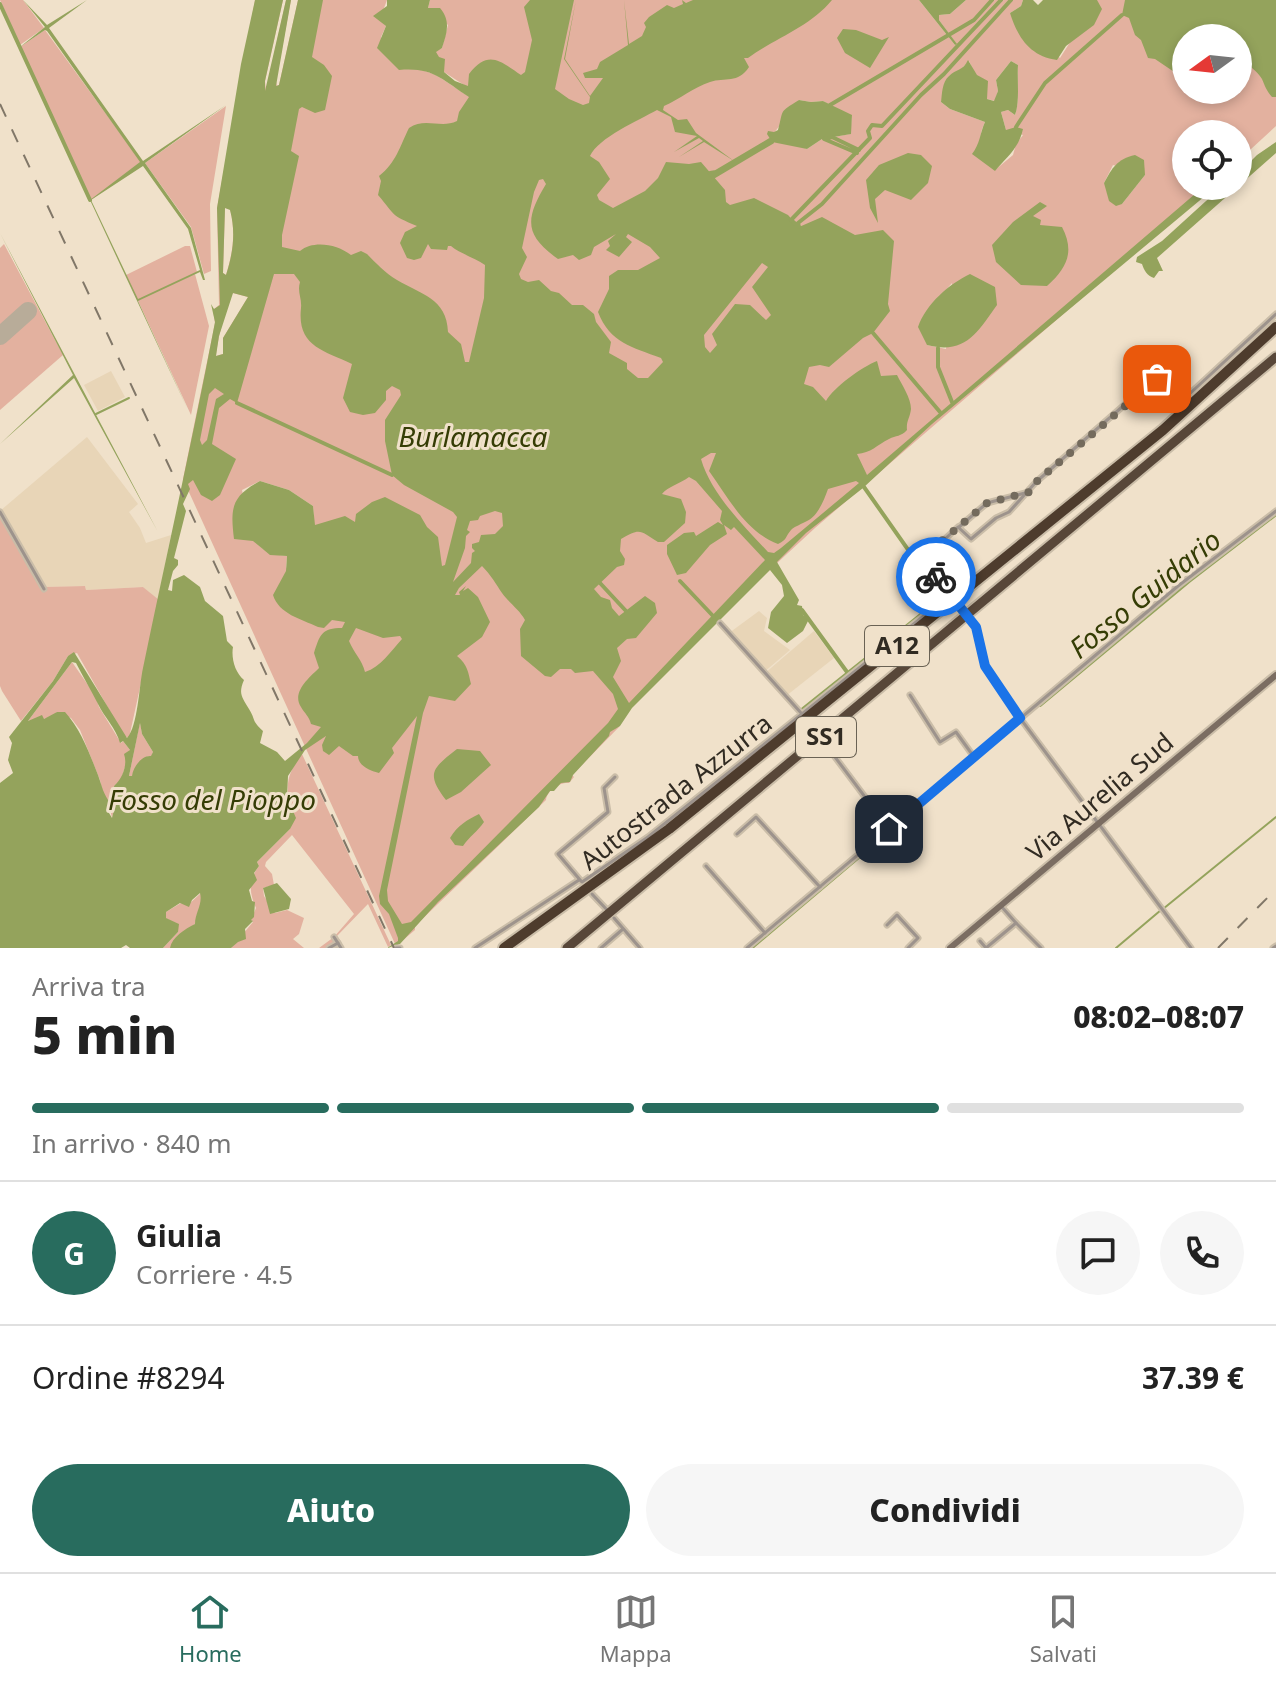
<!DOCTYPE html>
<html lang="it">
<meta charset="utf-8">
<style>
:root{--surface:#fff;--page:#f6f6f6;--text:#222;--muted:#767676;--line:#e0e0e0;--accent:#286c5e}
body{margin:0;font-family:"Noto Sans",sans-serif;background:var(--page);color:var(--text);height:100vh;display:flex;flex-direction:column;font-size:30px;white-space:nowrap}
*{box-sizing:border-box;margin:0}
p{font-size:26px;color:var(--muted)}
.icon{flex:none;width:44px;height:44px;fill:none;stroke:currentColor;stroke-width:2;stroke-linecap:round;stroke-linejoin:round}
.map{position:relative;height:948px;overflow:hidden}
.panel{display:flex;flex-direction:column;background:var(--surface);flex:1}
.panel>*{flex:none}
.needle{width:52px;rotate:255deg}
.buttons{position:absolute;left:1172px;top:24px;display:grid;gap:16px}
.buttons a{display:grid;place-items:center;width:80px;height:80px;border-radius:50%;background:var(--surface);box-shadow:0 4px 12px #0003;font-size:40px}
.pin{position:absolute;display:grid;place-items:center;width:68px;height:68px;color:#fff;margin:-34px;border-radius:16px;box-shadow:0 4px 12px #0006}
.courier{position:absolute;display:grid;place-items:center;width:80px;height:80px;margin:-40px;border:6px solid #1a73e8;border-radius:50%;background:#fff;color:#222;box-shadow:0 2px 10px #0007}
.head em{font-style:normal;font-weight:800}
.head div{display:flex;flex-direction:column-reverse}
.head{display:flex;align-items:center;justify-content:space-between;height:136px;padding:0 32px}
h1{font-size:52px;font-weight:800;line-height:60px}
.bar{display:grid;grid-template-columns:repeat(4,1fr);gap:12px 8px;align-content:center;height:96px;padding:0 32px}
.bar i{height:10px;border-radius:6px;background:var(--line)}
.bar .active{background:var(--accent)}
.bar p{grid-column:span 4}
.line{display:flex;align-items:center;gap:20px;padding:0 32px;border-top:2px solid var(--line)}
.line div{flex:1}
.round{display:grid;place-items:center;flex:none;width:84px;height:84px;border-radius:42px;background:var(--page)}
.cta{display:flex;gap:16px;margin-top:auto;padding:16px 32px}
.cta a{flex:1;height:92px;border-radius:48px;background:var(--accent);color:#fff;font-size:32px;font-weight:800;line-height:92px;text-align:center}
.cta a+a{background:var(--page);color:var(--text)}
.tab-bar{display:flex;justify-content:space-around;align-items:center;height:112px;border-top:2px solid var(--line);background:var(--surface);font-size:22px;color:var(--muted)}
.tab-bar a{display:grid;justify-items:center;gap:4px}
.tab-bar .active{color:var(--accent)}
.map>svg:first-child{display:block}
</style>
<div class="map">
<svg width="1276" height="948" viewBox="0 0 1276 948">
<rect width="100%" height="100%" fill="#f0e1ca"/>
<!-- built -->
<g fill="#e8d5b7">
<polygon points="111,371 125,397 98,411 84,385"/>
<polygon points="87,437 138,504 129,512 140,528 146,543 171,535 158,600 143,587 86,590 85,586 43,587 0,511"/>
<polygon points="759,611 767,618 764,631 790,650 763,673 729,633"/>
<polygon points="814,631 834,658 786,696 764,674"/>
</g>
<!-- green -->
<g fill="#e3b19f" fill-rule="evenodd">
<polygon points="0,0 23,0 44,28 20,45"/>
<path d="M255,0H283L265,81L266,91L286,0H291L276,81L277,86L279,85L298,0H387L380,19L386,26L381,37L399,69C434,67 440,79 468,96L464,85L444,72L435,51L442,48L448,25L428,8L430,0H919L955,45L956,43L939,20V15L950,14L966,0H1023L1021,6L1010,13L1060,58L1097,0H1276V126L1238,161V134H1186V186H1212L815,528L749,589L628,711L619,727L572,775L574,777L569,783C560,782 547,790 546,800L415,926V930L396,946L183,479L215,323L213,310L219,305L217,208ZM1186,38H1238V90H1186ZM969,61L987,99L995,101L998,91L996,80L1011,61L1018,65C1017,80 1020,102 1015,115L1008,110L1001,112L1006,130L1023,135L1016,144L1013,155L995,170C984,152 975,142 985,122L950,109L941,102L949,76L959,71ZM799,100L811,102L823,101L852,116L850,134L822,139L807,149L774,133ZM1113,165L1145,175L1122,204L1104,183ZM225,208L230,209C236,232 233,252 226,275L223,273ZM952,283L946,349L927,345L938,299ZM233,293L248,297L223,338V354L216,356C217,343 226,302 233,293ZM260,481L289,490L313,506L314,521L286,569L287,556C246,554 249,523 242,490Z"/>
<polygon points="45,30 141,162 91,200 20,47"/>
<polygon points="226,106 210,204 211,271 204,274 191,227 145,163"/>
<polygon points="4,244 63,355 0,410 0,248"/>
<polygon points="185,246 190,246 197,272 159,290 195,274 209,326 191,415 126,275"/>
<polygon points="0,512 43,587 85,586 86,590 143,587 159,600 129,738 124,736 77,653 68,656 53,681 21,721 2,691 0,686"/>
<polygon points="72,662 95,695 99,707 121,743 123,741 130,750 121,780 114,786 116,801 112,818 108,800 103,795 100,780 80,730 71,718 57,712 51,718 28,721"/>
<polygon points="140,722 142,734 153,752 152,756 146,757 132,776 129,776"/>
<path d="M302,754L391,945L388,947L368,904L336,937L342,948H319L334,937L354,914L292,835L266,862L265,866L272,874L274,885L263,888L264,896L275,913L287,910L304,918L299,934L293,939L304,948H231L253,922L251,920L256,908C250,894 247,881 259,866L257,862L290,829C292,796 278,784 302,754Z"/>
<polygon points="201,893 202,902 195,924 170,948 163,948 178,932 178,924 165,918 166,912 181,903 188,905"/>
</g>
<!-- water -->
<g fill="#94a35c" fill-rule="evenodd">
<path d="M23,0L47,25L87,0L49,28L143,161L226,105L145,163L191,228L205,280H203L200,272L138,301L187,408L90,200L140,162L47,31L45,30L20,47L45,27ZM143,166L188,229L200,270L138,299L91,200Z"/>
<path d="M255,0H283L265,81V91L286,0H291L276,86L279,85L298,0H323L312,57L324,65L332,76L325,110L315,113L302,107L299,109L291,151L299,156L282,235V247L300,251C313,240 337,244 351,255L361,251L367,254C376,263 385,273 397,280C420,294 447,298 448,332L461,344L465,362H469L484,298L485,265C475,258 459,253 451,246H448L447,250L431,249L428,244L421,258L414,260L407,258L400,243L405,232L417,226C389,214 397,217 378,195L381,181L379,176C396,163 400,146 409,128C425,117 441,129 457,121L459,112L469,97C441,79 433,67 399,70L377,48L386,26L373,16L387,6V0H430L428,8H440C451,21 447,33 442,48L436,52L439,57L445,59L444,72L455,81L468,86L469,74C488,50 499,60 521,75L525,72L532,40L524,7L530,0H574L555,89L569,99L583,105L589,103L590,97L564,59L576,0L565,59L590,96L603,78H585L583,73L597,69L600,62L628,45L624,0L629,44L642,36L646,27L644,23L649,17L667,5L674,8L683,4L682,0L686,3L693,0H832C810,27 775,38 748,58H744L749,67C738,84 725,77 710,82C694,87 680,99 664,106L663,110L678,120L687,119L696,133L734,161L704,142L679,157L703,141L699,138L674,152L697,136L675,132L671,117L657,110C639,120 598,138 590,156L599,162L610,179L597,195L599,200L613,208L645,191L658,178L666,162L689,164L701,162L725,190L726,202L730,205L754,198L788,215L799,227L822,217L855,235L883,230L894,241L888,304L890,311L873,333L863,338L829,367L820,365L809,367L804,384L813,387L826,401C834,387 862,367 877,361L881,376L897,375C902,385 911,398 911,409C910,418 906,421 907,430C901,437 896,435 889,439C877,445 871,453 857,454L867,475L1195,194L1206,186H1217L932,424L863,488L806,533L777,562L799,600L797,605L802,606L803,615L809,619L803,631L787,643L768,628L771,612L784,596L782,585L770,570L632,708L620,726L610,732L609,736L573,775L570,782L561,783L554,791H550L539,807L438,902L400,944L387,948L398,941V938L389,914L380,904L379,896L417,716L392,748L394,753L379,773C371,771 358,766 358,756H353L339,746L329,755L323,751L322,745L326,736L305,750L288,776L287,797L296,818L290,829L257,862L259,866L254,873L257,880L249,890L252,901L255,902L254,917L251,920L253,921L245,929L246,939L238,942L231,948H170C172,937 185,929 195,924C195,913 203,904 200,893L192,900L189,907L180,903L166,912V918L179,924L178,932L163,948H130L126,945L121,948H0V783L13,773L8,760L12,743L9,737L53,681L68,656L74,652L127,738C138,726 139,686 143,668C167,552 193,438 215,322L211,304L214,309L220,305L217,208L241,64ZM543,179L546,184C525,219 524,235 558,259L573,255L579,260L591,255L594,247L616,234L608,241L610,246L606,250L619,257L632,242L626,237L628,234L650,247L660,258L638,270H618L609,276V289L598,312C610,343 632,347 661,358L663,362L648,378H638L627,369V363L609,353L611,342L596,322L594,314L583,305H572L559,293L551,291L539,280L528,282L521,279L519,274L527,257L522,248L534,192L539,180ZM225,208L230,210C236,233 233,253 226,275L223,273ZM762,263L768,267L752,287L771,315L766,320L750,305L735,304L712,334L717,345L710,353L705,347L704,335ZM274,274H294L300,282C297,292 302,298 301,308C297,346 322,350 352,364L343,398L350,412L363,415L375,413L386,400V391L392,386L400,390L401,395L385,420V441L392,475L404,485L453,512L457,517L445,565L442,566L438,537L427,527L420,515L385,497L372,502L356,514L355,522L345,516L315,525L313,506L289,490L260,481C232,496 230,507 234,539L253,541L270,555L287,556L286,571L273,595C279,614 301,619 318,627L324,628L332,620L345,622L342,628C322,628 320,634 314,653L319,668C310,677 291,692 301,707C305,714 309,716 311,724L321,727L307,743L285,761L277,752L260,743L263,731C251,720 256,720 249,709C242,697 238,694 244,680C235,673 231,658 233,647L227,641L223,616L205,601L200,587L184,575L173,580L172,591L168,590L173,571L178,565V560L174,558L186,511L183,504L190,489L188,484L193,480L201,495L212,501L220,495L236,459L212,444L219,408L230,399L237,403ZM233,293L248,297L223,338V354L216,356L219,336ZM215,388L224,394L216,399L207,440L202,445L200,440L209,394ZM711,453H716L709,471C730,500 745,531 778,544C787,540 785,537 791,530C795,526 802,524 807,521C818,516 824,500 828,489L856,481L859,483L781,548L774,553L768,552C744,526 711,494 701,459ZM689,477L696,481L722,511L720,520L723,525L718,522L696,536L694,532L684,533L667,545V554L677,575L686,573L710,545L727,534L724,525L731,530L734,527L765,560L629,703L613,677L621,661L617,648L627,639L636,638L657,613L655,603L645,596L619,616L612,608L610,600L601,597L594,589L617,567L624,565L625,559L620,551L621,539C641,527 640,531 658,542H664L685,523L686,512L681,499L662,494C667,487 681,483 689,477ZM495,511L502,513L503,526L495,534L481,535L479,542L472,544V548L475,551L472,553L471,563L453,582L465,548L466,536L470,532L467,530L470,521L478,520L480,516ZM482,566C491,575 496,584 502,593C509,603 519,609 525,620L520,629L521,656L545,676L551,677L560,669H571L575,673L593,671L613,694L618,709L608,723L411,922L402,924L388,901L387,890L423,713L429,696L455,701L471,684C468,672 468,665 457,656L482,637L490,622L478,597L468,588L463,591L466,586L459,592L460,595H455L459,588ZM356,628L383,638L400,636L402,639C390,652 381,667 365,672C362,660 354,653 349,641ZM72,662L76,663C83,677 91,690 98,704C104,717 116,728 120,743L123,741L130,750L124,754C128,765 122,779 114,786L116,801L112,818L109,813L111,804C103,794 102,786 98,775C89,752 81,730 65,712H57L44,719L42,715L28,721ZM140,723L142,734L153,752L151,756C142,755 133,767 132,776H129Z"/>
<polygon points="919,0 966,0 950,14 939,15 939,20 957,44 955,45"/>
<path d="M1023,0H1033L1038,5L1043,0H1097L1102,9L1094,25L1066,46L1057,60C1030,56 1018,38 1010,13L1021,6Z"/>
<path d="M1125,0H1276V97H1272C1266,90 1265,86 1262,79C1257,70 1248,67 1244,58L1238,59V38H1186V80L1155,59L1148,58L1141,40L1135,35L1129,18L1122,15Z"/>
<polygon points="843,29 856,30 882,40 889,37 870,68 845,53 837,38"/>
<path d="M968,60L977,75L988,81L987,99L994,101L998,91L996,80L1011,61L1018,65C1017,81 1020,102 1015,115L1008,110L1001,112L1006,130L1016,127L1023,129C1019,148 1007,157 995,171L972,154C980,144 980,133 985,122L950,109L941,102C942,94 942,82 949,76C956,69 963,71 968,60Z"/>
<path d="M799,100L811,102L823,101L852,115L851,134L822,139L807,149L772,142L767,134L768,131L774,132L778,130C784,109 778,113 799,100Z"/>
<path d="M1276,142V153L1157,258L1163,271H1159L1154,278C1147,276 1144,270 1142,264L1136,262L1137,257L1162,241L1217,191L1225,186H1238V174L1257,155Z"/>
<polygon points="908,153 921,155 932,166 928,183 911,200 885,190 875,199 878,223 870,208 866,180 879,165"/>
<path d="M1135,155L1144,160L1145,175L1122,204L1116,206L1109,201L1104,183C1112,168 1117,159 1135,155Z"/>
<path d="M1040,202L1047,206L1033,216L1041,220L1040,225L1062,227C1075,252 1067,268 1047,286L1021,285L996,262L992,245L1013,222Z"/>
<polygon points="0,233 158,532 74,378 0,444 73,375"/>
<path d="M970,274L995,287L997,305C977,333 965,355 927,345L918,327C926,304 949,284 970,274Z"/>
<path d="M457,749L480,751L491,765L461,792L446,800C425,773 433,768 457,749Z"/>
<path d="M479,814L484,822C478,831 469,837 463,846L455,845L450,838C458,825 467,820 479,814Z"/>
<polygon points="277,883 291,899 289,909 270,914 263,888"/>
</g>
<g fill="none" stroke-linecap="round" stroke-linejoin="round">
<!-- stream -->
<g stroke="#94a35c" stroke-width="2">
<polyline points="96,414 129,398"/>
<polyline points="1163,909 1276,817"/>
<polyline points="1116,948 1161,910"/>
</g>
<!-- canal -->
<g stroke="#94a35c" stroke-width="4">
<polyline points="1001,0 882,126 872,125 868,131 870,138 791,220 799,227 798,223 822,204 921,95 944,74 1011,0"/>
<polyline points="0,4 90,200"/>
<polyline points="830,105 974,20 992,0"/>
<polyline points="1016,127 1045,83 1122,15"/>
<polygon points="770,140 772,142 713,177 710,173 716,172"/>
<polyline points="857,153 824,139 832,137 859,150"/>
<polyline points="873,333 940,412"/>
<polyline points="938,348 938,367 952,402"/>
<polyline points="237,403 392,475"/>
<polyline points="680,581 714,617"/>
<polyline points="600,583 626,611"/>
<polyline points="802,610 847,672"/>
<polyline points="1040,705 1189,581 1276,514"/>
<polyline points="803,709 942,598 864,487"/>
<polyline points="751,948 985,750"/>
</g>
<!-- runway -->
<polyline stroke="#b8ac99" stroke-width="18" points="0,336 28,311"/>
<!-- minor casing -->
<g stroke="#cabda8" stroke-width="7">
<g id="minor">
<polyline points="0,512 44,589"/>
<polyline points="959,527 987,503 1029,492"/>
<polyline points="932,550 932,570 946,589"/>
<polyline points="976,628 985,666 1020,718 1191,948"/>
<polyline points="910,695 940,742 956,732 974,757"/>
<polyline points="802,714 941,602 936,585 921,561 958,527 971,539 996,518 1009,512 1036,482 1153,380 1160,379 1177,400 1184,399 1276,314"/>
<polyline points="832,753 889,829"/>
<polyline points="737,834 756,817 820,887"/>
<polyline points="706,866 765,933"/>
<polyline points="581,881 558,854 608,812 604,788 615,777"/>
<polyline points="582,882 648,837 802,714 720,623"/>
<polyline points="592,894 609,912"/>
<polyline points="614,918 640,948"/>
<polyline points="1016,923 1041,948"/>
<polyline points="887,925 897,915 918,938 908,948"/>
<polyline points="334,937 341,948"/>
<polyline points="980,941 986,948"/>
<polyline points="329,948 338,943"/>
<polyline points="396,948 400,948"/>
<polyline points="475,948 579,880"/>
<polyline points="601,948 623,929"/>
<polyline points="747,948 1178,586 1276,511"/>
<polyline points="986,948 1016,923 1001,906"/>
<polyline points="1273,948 1276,946"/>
</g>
</g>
<!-- secondary casing -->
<g stroke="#cabda8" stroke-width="10">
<polyline id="secondary" points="950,948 1276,675"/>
</g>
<!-- trunk casing -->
<g stroke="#cabda8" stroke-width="13">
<polyline id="trunk" points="567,948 1276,357"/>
</g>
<!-- motorway casing -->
<g stroke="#cabda8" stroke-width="14">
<polyline id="motorway" points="504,948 669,829 1163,430 1276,327"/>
</g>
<!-- minor -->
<use href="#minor" stroke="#9d938c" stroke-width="3"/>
<!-- secondary -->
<use href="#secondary" stroke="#7b6d62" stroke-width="6"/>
<!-- trunk -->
<use href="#trunk" stroke="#584739" stroke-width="9"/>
<!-- motorway -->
<use href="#motorway" stroke="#4e3c2d" stroke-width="10"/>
<!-- rail -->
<g stroke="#817768" stroke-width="2" stroke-dasharray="14 14" stroke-linecap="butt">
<polyline points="0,104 394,948"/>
<polyline points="1218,948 1276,889"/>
</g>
<!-- minor-bridge casing -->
<g stroke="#cabda8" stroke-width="7" stroke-linecap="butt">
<polyline id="minor-bridge" points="946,589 976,627"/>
</g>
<!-- minor-bridge -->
<use href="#minor-bridge" stroke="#9d938c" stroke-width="3"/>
</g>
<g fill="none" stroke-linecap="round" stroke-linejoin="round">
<!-- done -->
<polyline stroke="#746b5d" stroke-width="8" stroke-dasharray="0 14.4" points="936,577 930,564 932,549 987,503 1029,492 1036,482 1157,379"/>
<!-- route -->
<polyline stroke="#1a73e8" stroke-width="10" points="889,829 1020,718 985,666 976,627 936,577"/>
</g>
<g text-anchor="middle" stroke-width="6" stroke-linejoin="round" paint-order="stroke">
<!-- shield labels -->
<g fill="#f0e1ca" stroke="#6a6254" stroke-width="2">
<rect x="865" y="626" width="64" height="40" rx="6"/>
<rect x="796" y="717" width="60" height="40" rx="6"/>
</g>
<g font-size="24" font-weight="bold" fill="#312b22">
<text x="897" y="654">A12</text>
<text x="826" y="745">SS1</text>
</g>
<!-- street labels -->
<g font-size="26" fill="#312b22" stroke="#f0e1ca">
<text transform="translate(676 792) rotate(-38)" y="9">Autostrada Azzurra</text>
<text transform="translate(1100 797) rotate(-40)" y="9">Via Aurelia Sud</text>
</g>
<!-- water labels -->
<g font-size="28" font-style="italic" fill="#353d05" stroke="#f0e1ca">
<text x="473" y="447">Burlamacca</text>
<text transform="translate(1145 594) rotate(-39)" y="10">Fosso Guidario</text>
<text x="212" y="810">Fosso del Pioppo</text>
</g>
</g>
</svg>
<div class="buttons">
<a><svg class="needle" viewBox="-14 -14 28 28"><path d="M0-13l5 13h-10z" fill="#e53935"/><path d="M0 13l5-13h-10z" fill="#767676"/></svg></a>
<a><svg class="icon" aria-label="locate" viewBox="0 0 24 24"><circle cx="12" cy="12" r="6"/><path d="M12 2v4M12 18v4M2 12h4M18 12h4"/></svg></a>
</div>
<div class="pin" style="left:1157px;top:379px;background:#ea580c"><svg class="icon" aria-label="bag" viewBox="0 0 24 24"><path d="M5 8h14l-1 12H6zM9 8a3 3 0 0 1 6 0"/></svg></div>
<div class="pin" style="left:889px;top:829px;background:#1f2937"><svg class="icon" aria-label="home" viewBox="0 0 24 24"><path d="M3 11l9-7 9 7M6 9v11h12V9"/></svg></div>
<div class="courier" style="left:936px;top:577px"><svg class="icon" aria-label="bike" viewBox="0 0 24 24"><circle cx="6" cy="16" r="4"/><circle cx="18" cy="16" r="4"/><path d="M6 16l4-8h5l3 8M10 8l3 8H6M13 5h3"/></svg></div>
</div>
<section class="panel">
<div class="head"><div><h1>5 min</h1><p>Arriva tra</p></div><em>08:02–08:07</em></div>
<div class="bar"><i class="active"></i><i class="active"></i><i class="active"></i><i></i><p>In arrivo · 840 m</p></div>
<div class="line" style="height:144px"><b class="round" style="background:var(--accent);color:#fff">G</b><div><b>Giulia</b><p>Corriere · 4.5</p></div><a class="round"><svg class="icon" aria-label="chat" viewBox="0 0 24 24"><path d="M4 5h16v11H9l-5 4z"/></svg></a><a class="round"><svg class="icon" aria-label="phone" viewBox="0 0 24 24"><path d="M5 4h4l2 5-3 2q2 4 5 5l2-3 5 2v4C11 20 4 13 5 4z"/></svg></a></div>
<div class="line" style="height:104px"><div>Ordine #8294</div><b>37.39 €</b></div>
<div class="cta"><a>Aiuto</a><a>Condividi</a></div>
</section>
<nav class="tab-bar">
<a class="active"><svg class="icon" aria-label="home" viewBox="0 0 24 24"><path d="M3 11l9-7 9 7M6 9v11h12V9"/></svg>Home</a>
<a><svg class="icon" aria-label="map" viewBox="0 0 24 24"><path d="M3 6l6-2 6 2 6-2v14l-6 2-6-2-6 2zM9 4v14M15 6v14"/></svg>Mappa</a>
<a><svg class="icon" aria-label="saved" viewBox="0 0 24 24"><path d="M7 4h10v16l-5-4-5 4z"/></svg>Salvati</a>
</nav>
